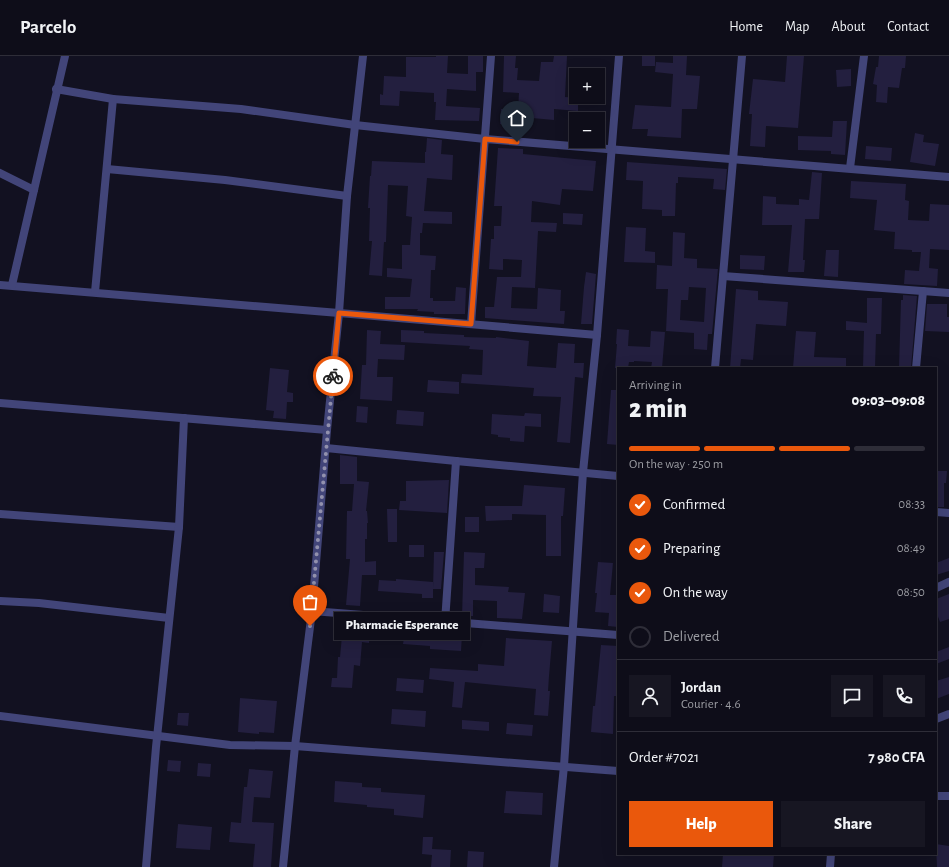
<!DOCTYPE html>
<meta charset="utf-8">
<style>
:root{--surface:#0e0d19;--page:#171622;--text:#f1f3f6;--muted:#9b9ca2;--line:#2e2d38;--accent:#ea580c}
body{margin:0;font-family:"Alegreya Sans",sans-serif;background:var(--page);color:var(--text);height:100vh;display:flex;flex-direction:column;font-size:15px;white-space:nowrap}
*{box-sizing:border-box;margin:0}
p{font-size:13px;color:var(--muted)}
.icon{flex:none;width:22px;height:22px;fill:none;stroke:currentColor;stroke-width:2;stroke-linecap:round;stroke-linejoin:round}
.map{position:relative;flex:1;overflow:hidden}
.details{position:absolute;left:617px;top:311px;width:320px;height:488px;display:flex;flex-direction:column;background:var(--surface);border-radius:0px;box-shadow:0 4px 16px #0002,0 0 0 1px var(--line)}
.details>*{flex:none}
.tools{position:absolute;left:569px;top:12px;display:grid;gap:8px}
.tools a{display:grid;place-items:center;width:36px;height:36px;border-radius:0px;background:var(--surface);box-shadow:0 4px 16px #0002,0 0 0 1px var(--line);font-size:20px}
.pin{position:absolute;display:grid;place-items:center;width:34px;height:34px;color:#fff;margin:-41px -17px;border-radius:50% 50% 50% 0;rotate:-45deg;box-shadow:0 0 4px #0007}
.pin .icon{rotate:45deg}
.courier{position:absolute;display:grid;place-items:center;width:40px;height:40px;margin:-20px;border:3px solid #ea580c;border-radius:50%;background:#fff;color:#222;box-shadow:0 1px 5px #0007}
.bubble{position:absolute;height:28px;border-radius:0px;background:var(--surface);box-shadow:0 4px 16px #0002,0 0 0 1px var(--line);font-size:13px;font-weight:800;line-height:28px;text-align:center}
.overview em{font-style:normal;font-weight:800}
.overview div{display:flex;flex-direction:column-reverse}
.overview{display:flex;align-items:center;justify-content:space-between;height:68px;padding:0 12px}
h1{font-size:26px;font-weight:800;line-height:30px}
.bar{display:grid;grid-template-columns:repeat(4,1fr);gap:6px 4px;align-content:center;height:48px;padding:0 12px}
.bar i{height:5px;border-radius:3px;background:var(--line)}
.bar .selected{background:var(--accent)}
.bar p{grid-column:span 4}
.line{display:flex;align-items:center;gap:10px;padding:0 12px;border-top:1px solid var(--line)}
.line div{flex:1}
.round{display:grid;place-items:center;flex:none;width:42px;height:42px;border-radius:0px;background:var(--page)}
ol{padding:0 12px;list-style:none}
li{display:flex;align-items:center;gap:12px;height:44px}
li p{margin-inline-start:auto}
li .icon{padding:4px;border-radius:50%;background:var(--accent);color:#fff;stroke-width:4}
li:last-child{color:var(--muted)}
li i{width:22px;height:22px;border:2px solid var(--line);border-radius:50%}
.action{display:flex;gap:8px;margin-top:auto;padding:8px 12px}
.action a{flex:1;height:46px;border-radius:0px;background:var(--accent);color:#fff;font-size:16px;font-weight:800;line-height:46px;text-align:center}
.action a+a{background:var(--page);color:var(--text)}
header{display:flex;align-items:center;gap:24px;box-sizing:border-box;height:56px;padding:0 20px;background:var(--surface);border-bottom:1px solid var(--line)}
header strong{font-size:19px}
nav{display:flex;gap:22px;margin-inline-start:auto;font-size:14px}
.map>svg:first-child{display:block}
</style>
<header>
<strong>Parcelo</strong>
<nav><a>Home</a><a>Map</a><a>About</a><a>Contact</a></nav>
</header>
<div class="map">
<svg width="949" height="811" viewBox="0 0 949 811">
<rect width="100%" height="100%" fill="#121121"/>
<!-- building -->
<g fill="#231f3f" fill-rule="evenodd">
<polygon points="436,0 448,0 447,17 468,18 468,0 483,0 483,16 476,16 476,35 447,33 446,50 480,52 479,65 435,64 436,46 434,46 434,37 400,35 399,50 380,49 380,38 383,39 384,20 406,21 406,1 436,1"/>
<polygon points="504,0 516,0 515,12 518,12 517,24 539,25 541,6 553,6 554,0 567,0 565,41 578,42 578,55 554,53 554,64 532,62 532,69 500,68 501,53 518,54 519,37 503,36"/>
<rect x="642" y="0" width="13" height="10"/>
<polygon points="673,0 687,0 686,19 700,20 697,53 682,53 681,82 647,80 648,73 632,73 635,49 671,51 673,18 655,16 656,6 673,7"/>
<polygon points="787,0 804,0 798,72 766,70 765,91 750,90 752,58 749,58 753,23 785,26"/>
<polygon points="879,0 906,0 905,12 902,12 899,32 888,31 887,47 876,46 877,29 873,28 876,11 878,11"/>
<polygon points="851,13 851,30 837,31 836,14"/>
<polygon points="833,65 847,65 845,99 831,98 831,95 798,94 798,80 832,81"/>
<polygon points="915,77 924,79 923,86 939,88 935,110 910,106"/>
<polygon points="427,82 442,84 441,98 453,99 452,124 427,122 424,155 452,156 452,168 423,167 422,177 420,177 420,199 436,200 435,214 431,214 430,242 433,242 433,245 455,245 456,231 466,232 465,258 434,258 434,256 417,255 418,253 385,253 385,241 410,241 412,223 387,221 387,212 402,213 402,189 410,189 412,161 406,160 408,130 388,129 386,186 384,186 382,220 369,219 372,185 369,185 370,152 368,152 370,120 371,120 372,105 425,107 425,96 426,96"/>
<polygon points="866,90 892,92 891,105 865,103"/>
<polygon points="498,92 523,93 523,98 596,105 593,135 562,133 560,149 532,145 531,166 557,167 556,176 538,175 535,232 512,231 511,252 537,253 538,232 561,234 560,255 565,255 564,268 485,262 485,251 494,251 497,221 521,221 522,204 503,203 503,214 489,213 491,183 494,183 494,170 501,170 502,150 494,150"/>
<polygon points="627,106 727,113 725,134 713,133 714,123 678,121 678,127 676,127 675,160 662,160 662,154 642,153 643,125 626,124"/>
<polygon points="812,116 822,117 819,163 805,163 803,204 805,204 804,216 788,216 792,169 762,169 763,140 776,141 776,148 799,149 799,143 809,144"/>
<polygon points="851,125 906,128 905,144 909,145 908,164 929,165 930,148 949,149 949,194 930,193 929,212 938,213 937,230 904,228 905,214 919,215 921,196 912,196 912,194 894,193 895,176 874,174 877,144 850,142"/>
<polygon points="563,157 583,158 582,169 563,168"/>
<polygon points="626,171 646,172 645,195 655,196 655,207 624,206"/>
<path d="M673,176L685,177L684,202L697,203V212L718,213L712,278H708L707,294L694,293V277L666,275L668,233H656L657,209L672,210ZM689,231L706,232L704,266L680,264L681,244H688Z"/>
<polygon points="826,194 839,194 838,221 824,220"/>
<polygon points="740,199 765,200 764,214 740,213"/>
<polygon points="586,216 596,218 592,268 581,268 584,231"/>
<polygon points="736,233 758,235 758,244 788,246 786,270 756,268 753,304 741,303 740,312 730,312"/>
<polygon points="903,239 917,240 911,312 899,312 901,244 903,244"/>
<polygon points="867,242 882,242 881,278 876,278 875,312 863,312 864,275 846,274 846,265 867,267"/>
<polygon points="927,248 947,248 947,261 949,261 949,276 925,275"/>
<polygon points="617,273 629,274 628,290 650,291 651,275 665,276 662,312 651,312 652,306 634,305 634,306 629,306 628,312 615,312 617,288 616,288"/>
<polygon points="367,274 381,275 380,288 405,289 404,304 378,303 377,321 393,321 392,345 360,343 362,309 366,309"/>
<polygon points="401,274 424,275 424,277 464,279 464,281 496,282 496,281 529,285 527,310 556,312 558,287 575,288 574,307 584,307 583,322 575,321 570,387 557,386 561,341 533,340 534,332 461,327 462,318 482,319 483,294 469,293 470,290 401,286"/>
<polygon points="796,275 816,276 814,301 846,302 846,312 793,312"/>
<polygon points="270,312 289,314 287,336 293,337 293,346 287,346 286,363 273,362 274,355 266,354"/>
<polygon points="428,324 459,326 459,338 427,336"/>
<polygon points="611,334 618,334 618,389 607,388"/>
<polygon points="357,350 368,351 367,367 356,366"/>
<polygon points="397,354 424,356 423,370 396,368"/>
<polygon points="525,357 541,358 541,371 525,370 524,386 510,385 510,382 498,381 498,379 491,378 492,358 524,360"/>
<polygon points="340,399 357,401 357,425 369,426 366,455 367,455 368,467 367,467 367,483 365,483 365,506 376,505 376,519 362,519 360,550 346,549 350,503 346,503 347,455 352,455 354,428 340,428"/>
<polygon points="936,415 947,415 946,427 944,427 944,451 936,451"/>
<polygon points="449,424 447,457 399,454 400,445 406,445 406,425"/>
<polygon points="524,429 565,432 563,460 561,460 561,500 546,500 546,459 512,458 512,464 486,465 485,450 522,450"/>
<polygon points="387,453 397,453 397,486 388,486"/>
<rect x="465" y="461" width="14" height="15"/>
<rect x="409" y="489" width="15" height="12"/>
<polygon points="434,496 444,496 441,533 433,533"/>
<polygon points="464,496 485,497 484,512 475,512 475,529 509,531 508,536 525,537 522,563 497,562 497,545 473,544 473,560 462,560"/>
<polygon points="949,502 949,515 936,519 936,507"/>
<polygon points="598,506 613,507 610,539 618,539 618,571 608,570 609,557 595,556 597,537 595,537"/>
<polygon points="396,523 433,526 433,542 422,542 422,538 378,535 379,524 396,525"/>
<polygon points="544,538 560,540 559,557 543,556"/>
<polygon points="949,538 949,563 940,566 936,555 936,543"/>
<polygon points="343,569 370,571 369,587 362,586 360,610 354,609 352,632 331,631 332,622 337,622 338,601 340,601"/>
<polygon points="405,575 462,579 461,595 430,593 430,590 403,588"/>
<polygon points="506,582 552,585 549,620 548,635 550,635 548,660 534,659 536,633 465,626 462,652 452,651 454,626 429,623 430,612 478,615 478,608 504,610"/>
<polygon points="601,589 618,590 618,640 614,640 613,678 591,676 593,650 595,650"/>
<polygon points="949,591 949,603 936,608 936,596"/>
<polygon points="949,621 949,638 936,643 936,625"/>
<polygon points="397,622 424,624 423,637 396,635"/>
<polygon points="240,642 277,645 274,677 259,676 259,678 238,676"/>
<polygon points="392,653 426,655 425,671 391,668"/>
<polygon points="178,657 189,657 188,670 177,669"/>
<polygon points="462,664 489,666 489,675 462,673"/>
<polygon points="507,667 533,669 532,680 506,678"/>
<polygon points="168,704 181,705 180,716 167,715"/>
<polygon points="198,707 211,708 210,721 197,720"/>
<polygon points="249,713 273,715 270,742 254,741 252,766 274,767 271,811 253,811 255,788 229,786 231,766 241,767 244,731 247,731"/>
<polygon points="335,725 362,727 362,731 381,732 381,736 425,739 423,762 394,759 394,753 367,751 367,749 334,746"/>
<polygon points="506,735 543,737 542,759 504,757"/>
<polygon points="178,768 212,771 210,794 176,792"/>
<polygon points="423,781 433,781 432,793 451,794 450,811 431,811 432,799 422,798"/>
<polygon points="936,788 949,790 949,811 937,811"/>
<polygon points="468,795 484,796 483,811 467,811"/>
<polygon points="723,798 759,800 759,798 774,798 773,811 722,811"/>
</g>
<g fill="none" stroke-linecap="round" stroke-linejoin="round">
<!-- minor -->
<g stroke="#424579" stroke-width="8">
<polyline points="56,33 113,43 241,53 355,69 485,83 949,121"/>
<polyline points="850,112 864,0"/>
<polyline points="107,113 225,124 347,140"/>
<polyline points="0,117 34,134"/>
<polyline points="723,220 949,237"/>
<polyline points="0,229 339,257 597,279"/>
<polyline points="12,229 65,0"/>
<polyline points="95,236 113,43"/>
<polyline points="471,268 491,0"/>
<polyline points="715,312 742,0"/>
<polyline points="916,312 923,235"/>
<polyline points="0,347 327,374"/>
<polyline points="326,392 456,405 618,420"/>
<polyline points="936,456 949,457"/>
<polyline points="0,458 179,471"/>
<polyline points="936,532 949,526"/>
<polyline points="0,545 39,547 169,562"/>
<polyline points="312,555 618,579"/>
<polyline points="445,566 456,405"/>
<polyline points="0,660 230,689 295,690"/>
<polyline points="936,740 949,740"/>
<polyline points="146,811 156,691 179,471 184,362"/>
<polyline points="554,811 564,710 583,416 597,279 619,0"/>
<polyline points="830,811 831,798"/>
</g>
<!-- tertiary -->
<g stroke="#424579" stroke-width="8">
<polyline points="936,663 949,658"/>
<polyline points="295,690 618,715"/>
<polyline points="283,811 295,690 312,555 327,374 339,257 347,140 363,0"/>
</g>
</g>
<g fill="none" stroke-linecap="round" stroke-linejoin="round">
<!-- done -->
<polyline stroke="#9291ad" stroke-width="4" stroke-dasharray="0 7.2" points="310,570 333,320"/>
<!-- route -->
<polyline stroke="#ea580c" stroke-width="5" points="333,320 339,257 471,268 485,83 517,86"/>
</g>
</svg>
<div class="tools">
<a>+</a>
<a>−</a>
</div>
<div class="pin" style="left:310px;top:570px;background:#ea580c"><svg class="icon" aria-label="bag" viewBox="0 0 24 24"><path d="M5 8h14l-1 12H6zM9 8a3 3 0 0 1 6 0"/></svg></div>
<div class="pin" style="left:517px;top:86px;background:#1f2937"><svg class="icon" aria-label="home" viewBox="0 0 24 24"><path d="M3 11l9-7 9 7M6 9v11h12V9"/></svg></div>
<div class="courier" style="left:333px;top:320px"><svg class="icon" aria-label="bike" viewBox="0 0 24 24"><circle cx="6" cy="16" r="4"/><circle cx="18" cy="16" r="4"/><path d="M6 16l4-8h5l3 8M10 8l3 8H6M13 5h3"/></svg></div>
<div class="bubble" style="left:334px;top:556px;width:136px">Pharmacie Esperance</div>
<section class="details">
<div class="overview"><div><h1>2 min</h1><p>Arriving in</p></div><em>09:03–09:08</em></div>
<div class="bar"><i class="selected"></i><i class="selected"></i><i class="selected"></i><i></i><p>On the way · 250 m</p></div>
<ol>
<li><svg class="icon" aria-label="check" viewBox="0 0 24 24"><path d="M5 12l5 5 9-10"/></svg>Confirmed<p>08:33</p></li>
<li><svg class="icon" aria-label="check" viewBox="0 0 24 24"><path d="M5 12l5 5 9-10"/></svg>Preparing<p>08:49</p></li>
<li><svg class="icon" aria-label="check" viewBox="0 0 24 24"><path d="M5 12l5 5 9-10"/></svg>On the way<p>08:50</p></li>
<li><i></i>Delivered</li>
</ol>
<div class="line" style="height:72px"><a class="round"><svg class="icon" aria-label="person" viewBox="0 0 24 24"><circle cx="12" cy="8" r="4"/><path d="M4 21q1-7 8-7t8 7"/></svg></a><div><b>Jordan</b><p>Courier · 4.6</p></div><a class="round"><svg class="icon" aria-label="chat" viewBox="0 0 24 24"><path d="M4 5h16v11H9l-5 4z"/></svg></a><a class="round"><svg class="icon" aria-label="phone" viewBox="0 0 24 24"><path d="M5 4h4l2 5-3 2q2 4 5 5l2-3 5 2v4C11 20 4 13 5 4z"/></svg></a></div>
<div class="line" style="height:52px"><div>Order #7021</div><b>7 980 CFA</b></div>
<div class="action"><a>Help</a><a>Share</a></div>
</section>
</div>
